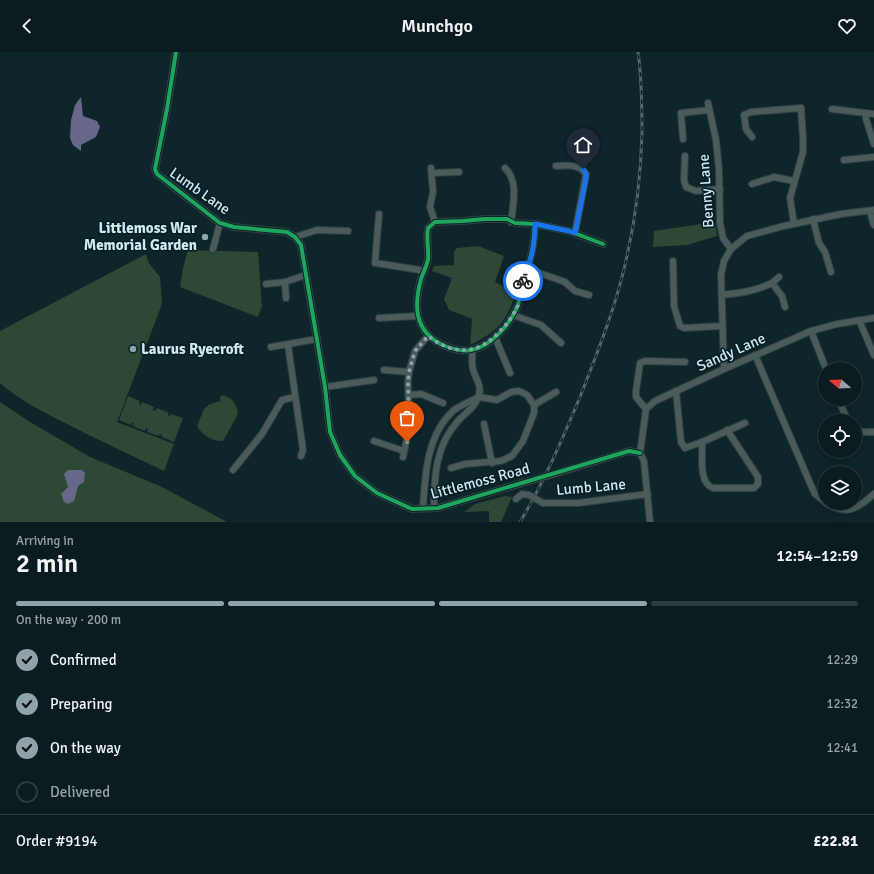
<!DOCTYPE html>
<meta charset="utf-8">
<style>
:root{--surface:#0a1c20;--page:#132529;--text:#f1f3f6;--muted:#99a1a5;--line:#2a3a3e;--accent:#8ea4a9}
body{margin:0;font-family:Signika,sans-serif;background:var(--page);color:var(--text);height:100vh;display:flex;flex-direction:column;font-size:15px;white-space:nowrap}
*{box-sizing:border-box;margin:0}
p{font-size:13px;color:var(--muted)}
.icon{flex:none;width:22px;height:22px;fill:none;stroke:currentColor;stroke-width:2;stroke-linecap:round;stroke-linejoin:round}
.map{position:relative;height:470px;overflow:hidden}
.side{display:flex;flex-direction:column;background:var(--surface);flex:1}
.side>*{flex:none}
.needle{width:26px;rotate:289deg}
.buttons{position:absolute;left:818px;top:310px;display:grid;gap:8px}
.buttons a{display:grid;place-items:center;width:44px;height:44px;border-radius:50%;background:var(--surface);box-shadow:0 2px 10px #0003,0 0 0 1px var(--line);font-size:20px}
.pin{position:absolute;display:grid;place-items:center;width:34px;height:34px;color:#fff;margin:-41px -17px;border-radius:50% 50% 50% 0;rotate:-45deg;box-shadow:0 0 4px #0007}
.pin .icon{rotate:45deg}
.courier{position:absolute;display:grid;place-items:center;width:40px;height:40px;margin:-20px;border:3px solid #1a73e8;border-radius:50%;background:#fff;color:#222;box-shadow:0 1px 5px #0007}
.overview em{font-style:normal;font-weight:600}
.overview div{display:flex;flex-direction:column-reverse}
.overview{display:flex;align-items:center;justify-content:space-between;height:68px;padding:0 16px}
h1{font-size:26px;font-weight:600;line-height:30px}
.bar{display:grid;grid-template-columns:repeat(4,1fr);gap:6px 4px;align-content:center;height:48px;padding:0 16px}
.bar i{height:5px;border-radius:3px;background:var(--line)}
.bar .current{background:var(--accent)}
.bar p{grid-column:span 4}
.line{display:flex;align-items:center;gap:10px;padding:0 16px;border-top:1px solid var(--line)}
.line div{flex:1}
ol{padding:0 16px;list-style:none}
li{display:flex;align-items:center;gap:12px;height:44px}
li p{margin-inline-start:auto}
li .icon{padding:4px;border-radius:50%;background:var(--accent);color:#111;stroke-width:4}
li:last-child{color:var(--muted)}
li i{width:22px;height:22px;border:2px solid var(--line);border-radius:50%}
header{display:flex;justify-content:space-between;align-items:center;height:52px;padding:0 16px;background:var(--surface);font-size:18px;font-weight:600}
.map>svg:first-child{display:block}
</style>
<header><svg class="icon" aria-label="back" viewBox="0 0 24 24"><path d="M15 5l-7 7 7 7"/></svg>Munchgo<svg class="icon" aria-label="heart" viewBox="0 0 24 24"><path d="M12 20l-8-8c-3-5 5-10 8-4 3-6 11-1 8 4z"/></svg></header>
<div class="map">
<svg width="874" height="470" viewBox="0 0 874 470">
<rect width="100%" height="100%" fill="#0e252a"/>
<!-- green -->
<g fill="#2d4835">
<polygon points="715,170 717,184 687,193 653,195 654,179"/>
<path d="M478,194L504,204L495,230L516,241C507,269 497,280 470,293L472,267L449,258L444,247L452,226L432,219L434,214L454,213V200L457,196Z"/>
<polygon points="188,198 258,200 262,254 258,265 180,235 183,216"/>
<path d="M146,202L148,210L160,225L162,252L117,370L174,392L164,419C129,402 94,386 59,368C38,357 18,347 0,331V279Z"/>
<path d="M222,343C232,345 237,352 238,362L223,389C213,390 202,383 197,374L204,357L210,352L220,349V345Z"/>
<polygon points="128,344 140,349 139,352 141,353 142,350 154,355 153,358 155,359 157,356 169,361 168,363 170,364 171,362 183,366 174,390 162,385 162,383 160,382 159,384 147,380 148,377 146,376 145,379 133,374 134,371 132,371 131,373 119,368"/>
<polygon points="0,350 30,370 90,405 162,435 227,470 0,470"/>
<polygon points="505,444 512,445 501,470 489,470 489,459 464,460 475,452"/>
</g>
<!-- water -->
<g fill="#676889">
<polygon points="81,45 83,64 97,69 100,75 96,85 81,93 81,99 73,93 70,86 71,68 75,53"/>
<polygon points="68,418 82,418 85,421 84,430 78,434 74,449 68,452 64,450 61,442 68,435 64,422"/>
</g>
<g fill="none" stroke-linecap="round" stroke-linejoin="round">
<!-- minor casing -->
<g stroke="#2c3f43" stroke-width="8">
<g id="minor">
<polyline points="176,0 167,57 155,117 157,122 220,171 234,175 287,180 295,185 301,193 325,335 330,380 340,403 355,424 377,441 412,457 438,456 536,427"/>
<polyline points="708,51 716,88 719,118 720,171 723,186 731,197 724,209 721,223 724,317"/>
<polyline points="832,57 874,62"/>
<polyline points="866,61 866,67 874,92"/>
<polyline points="752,85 746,77 744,63 751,60 801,56 803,87 803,100 790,146 794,172"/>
<polyline points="683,87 681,61 709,58"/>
<polyline points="685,104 684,128 686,135 696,139 720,137"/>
<polyline points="844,108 874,105"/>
<path d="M556,114C567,113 579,112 586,122L575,181"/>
<polyline points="431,116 433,140 430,155 435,170"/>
<path d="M505,116C519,129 513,152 511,170"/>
<polyline points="432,121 459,120"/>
<polyline points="752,132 774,125 794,129"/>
<polyline points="870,160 874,173"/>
<polyline points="379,162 375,211 414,217 423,219"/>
<polyline points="813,167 819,191 825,200 831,220"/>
<path d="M535,172C535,196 529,210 522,232C520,238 520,246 518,253C511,271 491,295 471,298C463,300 453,297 445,294C431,288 421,278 418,263C416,252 418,238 421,227C423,220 427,214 428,207C429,197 426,186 428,176L435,170L463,169L485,167H507L515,171L535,172L569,179L603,192"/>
<polyline points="295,185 317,178 348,179"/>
<polyline points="213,197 220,171"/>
<polyline points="731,197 747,184 784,174 841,162 874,158"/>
<polyline points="673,209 674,254 680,274 684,276 722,274"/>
<polyline points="528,217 565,230 575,239 589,243"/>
<polyline points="285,230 286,246"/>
<polyline points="772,231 779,225"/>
<polyline points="266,232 285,230 306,223"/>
<path d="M722,243C740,241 756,239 772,231L782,244L785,255"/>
<polyline points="513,263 541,273 561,291"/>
<polyline points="379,266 418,264"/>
<polyline points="859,268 874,303"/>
<polyline points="811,279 826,317"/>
<polyline points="495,285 510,321"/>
<polyline points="288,293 303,398 301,404"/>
<polyline points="271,295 317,287"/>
<polyline points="755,303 810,431 815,442 825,450"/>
<polyline points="384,318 409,320"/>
<polyline points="325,335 374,328"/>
<polyline points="676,339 681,390 685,396 702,390 745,371"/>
<polyline points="409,343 421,342 443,351"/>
<polyline points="838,347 848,369"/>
<polyline points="534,353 556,340"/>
<polyline points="646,357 636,345 636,339 640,311 645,309 685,310"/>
<polyline points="484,372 492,411"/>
<polyline points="855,377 863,380 874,380"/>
<polyline points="374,389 404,399"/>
<path d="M702,390C703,403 698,431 713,436H754L758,432V425L727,378"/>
<polyline points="640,401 646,357 655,349 724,317 811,279 837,272 874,266"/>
<polyline points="640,401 644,409 650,470"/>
<polyline points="403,405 409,376 408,330 409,320 415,299 428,284"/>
<polyline points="451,416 465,412 501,409 512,404 523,389 534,361 534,353 527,343 519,339 511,340 497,348 479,345"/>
<polyline points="233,418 262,382 282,348 295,345"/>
<polyline points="554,422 629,399 640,401"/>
<polyline points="516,447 522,442 529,443"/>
<polyline points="543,451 578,451 648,442"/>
<path d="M826,451C847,464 857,457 874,442"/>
<path d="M434,455C434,424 436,393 458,369C466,360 476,355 479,343C482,332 475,327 473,317C471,311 473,304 472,298"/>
<path d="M423,456C425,422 427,382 454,358C461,353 471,349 479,345"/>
</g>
</g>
<!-- minor -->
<use href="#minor" stroke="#4a5b5a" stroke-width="6"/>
<!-- rail casing -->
<g stroke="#556465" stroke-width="3">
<path id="rail" d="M520,470C544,430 562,388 580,345C598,299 617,252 627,204C636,164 641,123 642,81C642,55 642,27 638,0"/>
</g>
<!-- rail -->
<use href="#rail" stroke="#032129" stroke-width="1.5" stroke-dasharray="4.5" stroke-linecap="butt"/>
<!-- minor-bridge casing -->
<g stroke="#2c3f43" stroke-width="8" stroke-linecap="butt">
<g id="minor-bridge">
<polyline points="536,427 554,422"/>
<polyline points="529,443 543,451"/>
</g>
</g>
<!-- minor-bridge -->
<use href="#minor-bridge" stroke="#4a5b5a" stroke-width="6"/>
<!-- cycleway casing -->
<g stroke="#032129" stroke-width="6">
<g id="cycleway">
<polyline points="176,0 167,57 155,117 157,122 220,171 234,175 287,180 295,185 301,193 325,335 330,380 340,403 355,424 377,441 412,457 438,456 629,399 640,401"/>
<path d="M535,172C535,196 529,210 522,232C520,238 520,246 518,253C511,271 491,295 471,298C463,300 453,297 445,294C431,288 421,278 418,263C416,252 418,238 421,227C423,220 427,214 428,207C429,197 426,186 428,176L435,170L463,169L485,167H507L515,171L535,172L569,179L603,192"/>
</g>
</g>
<!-- cycleway -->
<use href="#cycleway" stroke="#20a55d" stroke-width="4"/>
</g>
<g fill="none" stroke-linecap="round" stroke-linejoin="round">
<!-- done -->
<path stroke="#8ea4a9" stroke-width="4" stroke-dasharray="0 7.2" d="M407,390L409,376L408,330L409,320L415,299L428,284C454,304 479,303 501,278C508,271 514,262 518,253C520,245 520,236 523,229"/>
<!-- route -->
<path stroke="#1a73e8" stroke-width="5" d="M523,229C531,211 535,192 535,172L569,179L575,181L586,127V122L583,117"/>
</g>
<!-- markers -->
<g fill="#8ea4a9" stroke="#032129" stroke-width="1.5">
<circle cx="205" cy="185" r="4"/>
<circle cx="133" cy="297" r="4"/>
</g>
<g text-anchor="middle" stroke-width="3.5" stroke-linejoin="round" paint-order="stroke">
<!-- street labels -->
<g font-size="15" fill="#d3e8ee" stroke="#032129">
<text transform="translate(200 139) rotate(35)" y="5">Lumb Lane</text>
<text transform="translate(706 139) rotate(-94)" y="5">Benny Lane</text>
<text transform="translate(731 300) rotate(-24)" y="5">Sandy Lane</text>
<text transform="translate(480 429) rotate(-15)" y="5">Littlemoss Road</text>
<text transform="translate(591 435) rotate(-5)" y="5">Lumb Lane</text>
</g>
<!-- poi labels -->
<g font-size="15" font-weight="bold" fill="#d3e8ee" stroke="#032129" text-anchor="end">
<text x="197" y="181">Littlemoss War<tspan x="197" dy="17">Memorial Garden</tspan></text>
<text x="141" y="302" text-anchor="start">Laurus Ryecroft</text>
</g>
</g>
</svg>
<div class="buttons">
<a><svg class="needle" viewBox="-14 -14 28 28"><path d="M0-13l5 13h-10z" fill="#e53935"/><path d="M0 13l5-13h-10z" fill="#99a1a5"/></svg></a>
<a><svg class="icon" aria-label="locate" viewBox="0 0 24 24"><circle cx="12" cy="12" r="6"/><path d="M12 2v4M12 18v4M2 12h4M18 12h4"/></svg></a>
<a><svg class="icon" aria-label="layers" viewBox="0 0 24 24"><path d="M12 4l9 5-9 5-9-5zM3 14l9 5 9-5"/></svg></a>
</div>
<div class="pin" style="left:407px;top:390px;background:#ea580c"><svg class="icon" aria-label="bag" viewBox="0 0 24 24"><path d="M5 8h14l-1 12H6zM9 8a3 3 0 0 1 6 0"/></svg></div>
<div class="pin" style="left:583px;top:117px;background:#1f2937"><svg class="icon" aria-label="home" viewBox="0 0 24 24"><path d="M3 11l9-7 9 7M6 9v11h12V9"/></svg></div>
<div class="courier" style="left:523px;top:229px"><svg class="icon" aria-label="bike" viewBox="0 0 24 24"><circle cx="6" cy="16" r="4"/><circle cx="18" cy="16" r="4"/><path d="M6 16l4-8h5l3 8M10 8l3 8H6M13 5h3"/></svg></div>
</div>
<section class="side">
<div class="overview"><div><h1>2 min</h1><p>Arriving in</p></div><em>12:54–12:59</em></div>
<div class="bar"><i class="current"></i><i class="current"></i><i class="current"></i><i></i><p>On the way · 200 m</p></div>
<ol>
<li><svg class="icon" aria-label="check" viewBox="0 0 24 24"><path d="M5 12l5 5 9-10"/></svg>Confirmed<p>12:29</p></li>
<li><svg class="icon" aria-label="check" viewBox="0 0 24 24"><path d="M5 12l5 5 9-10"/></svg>Preparing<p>12:32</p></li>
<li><svg class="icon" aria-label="check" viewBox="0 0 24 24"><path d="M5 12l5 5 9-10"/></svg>On the way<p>12:41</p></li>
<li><i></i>Delivered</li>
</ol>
<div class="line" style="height:52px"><div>Order #9194</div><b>£22.81</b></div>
</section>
